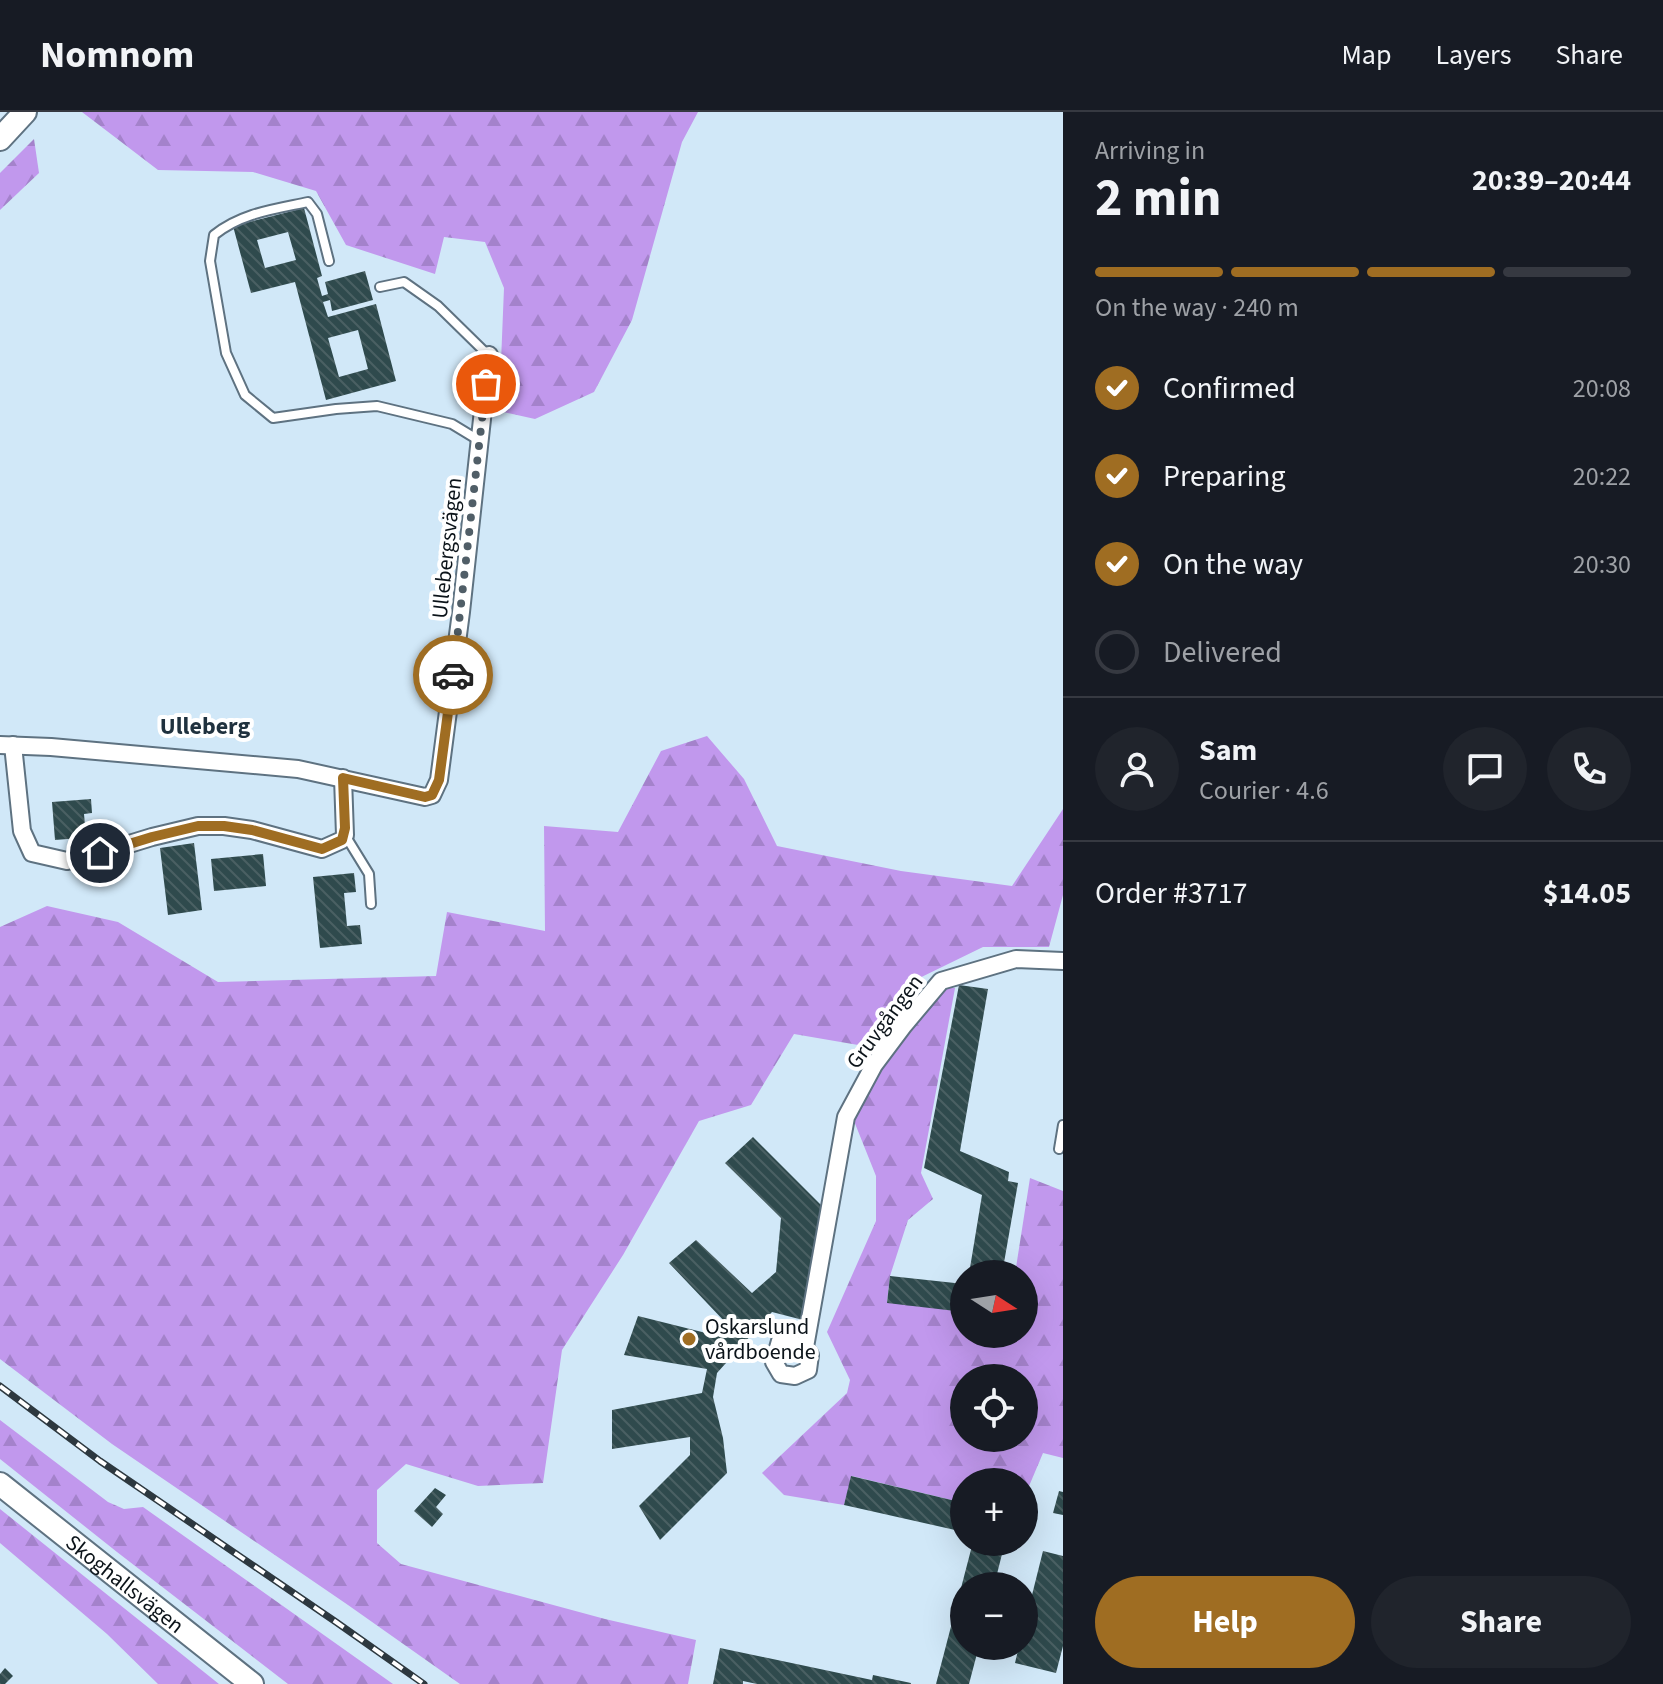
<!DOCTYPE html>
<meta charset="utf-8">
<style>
:root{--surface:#171b24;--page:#20242c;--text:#f1f3f6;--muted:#9ea1a6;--line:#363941;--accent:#9f6d22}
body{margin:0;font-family:"Source Sans 3",sans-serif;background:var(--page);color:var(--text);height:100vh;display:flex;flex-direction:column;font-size:30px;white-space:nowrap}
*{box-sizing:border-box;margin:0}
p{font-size:26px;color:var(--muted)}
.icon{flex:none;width:44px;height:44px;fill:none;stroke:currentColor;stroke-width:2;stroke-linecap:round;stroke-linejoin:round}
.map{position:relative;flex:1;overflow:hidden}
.sheet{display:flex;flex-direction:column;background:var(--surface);width:600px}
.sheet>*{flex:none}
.needle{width:52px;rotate:102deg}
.fabs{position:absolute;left:950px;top:1148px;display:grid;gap:16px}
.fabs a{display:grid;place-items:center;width:88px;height:88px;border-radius:50%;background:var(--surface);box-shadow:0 8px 32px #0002;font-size:40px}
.pin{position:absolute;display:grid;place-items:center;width:68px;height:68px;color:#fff;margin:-34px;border:4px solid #fff;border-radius:50%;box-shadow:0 2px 8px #0007}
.courier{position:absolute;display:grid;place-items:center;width:80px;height:80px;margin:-40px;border:6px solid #9f6d22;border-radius:50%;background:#fff;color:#222;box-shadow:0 2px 10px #0007}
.headline em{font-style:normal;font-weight:700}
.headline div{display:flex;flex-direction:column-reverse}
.headline{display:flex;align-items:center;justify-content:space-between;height:136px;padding:0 32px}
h1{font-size:52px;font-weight:700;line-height:60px}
.bar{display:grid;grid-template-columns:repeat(4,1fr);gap:12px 8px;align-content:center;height:96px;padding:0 32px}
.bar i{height:10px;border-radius:6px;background:var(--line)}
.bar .selected{background:var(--accent)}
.bar p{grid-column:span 4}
.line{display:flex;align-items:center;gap:20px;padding:0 32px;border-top:2px solid var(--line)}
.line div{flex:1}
.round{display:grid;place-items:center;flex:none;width:84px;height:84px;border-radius:42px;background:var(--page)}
ol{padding:0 32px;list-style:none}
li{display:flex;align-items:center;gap:24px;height:88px}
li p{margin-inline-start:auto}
li .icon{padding:8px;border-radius:50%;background:var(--accent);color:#fff;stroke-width:4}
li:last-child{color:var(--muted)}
li i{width:44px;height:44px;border:4px solid var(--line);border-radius:50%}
.cta{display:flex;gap:16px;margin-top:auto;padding:16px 32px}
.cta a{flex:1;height:92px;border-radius:48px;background:var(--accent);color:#fff;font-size:32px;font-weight:700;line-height:92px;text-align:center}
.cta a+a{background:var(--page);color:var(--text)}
header{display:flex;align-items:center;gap:48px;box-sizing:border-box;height:112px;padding:0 40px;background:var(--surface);border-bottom:2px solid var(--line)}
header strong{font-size:38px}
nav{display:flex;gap:44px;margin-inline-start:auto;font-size:28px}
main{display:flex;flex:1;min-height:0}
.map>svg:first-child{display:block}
</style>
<header>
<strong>Nomnom</strong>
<nav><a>Map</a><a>Layers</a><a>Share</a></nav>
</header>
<main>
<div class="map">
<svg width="1063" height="1572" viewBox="0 0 1063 1572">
<defs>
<pattern id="forest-firs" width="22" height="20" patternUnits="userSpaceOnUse" patternTransform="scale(2)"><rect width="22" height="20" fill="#c198ed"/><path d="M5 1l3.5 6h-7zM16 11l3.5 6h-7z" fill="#a482cb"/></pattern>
<pattern id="building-back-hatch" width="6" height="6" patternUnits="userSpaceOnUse" patternTransform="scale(2)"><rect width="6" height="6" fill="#2f4a4d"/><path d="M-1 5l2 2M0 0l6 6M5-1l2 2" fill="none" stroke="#4a6063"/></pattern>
</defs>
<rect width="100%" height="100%" fill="#d1e8f8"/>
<!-- forest -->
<g fill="url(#forest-firs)" fill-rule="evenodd">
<polygon points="82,0 698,0 682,30 632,208 594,280 535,307 499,299 504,176 485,130 444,125 435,162 346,133 316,79 253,60 158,58"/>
<polygon points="34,27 39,61 0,98 0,61"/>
<polygon points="707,624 744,667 777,734 901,759 1012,774 1063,697 1063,783 1049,835 983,835 903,874 864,934 794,922 751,993 699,1009 623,1143 562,1238 543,1371 478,1374 406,1352 377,1378 377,1431 401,1452 605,1507 696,1528 688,1572 460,1572 348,1493 112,1332 0,1247 0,815 47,794 118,810 218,870 436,864 447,800 545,819 544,714 618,720 661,639"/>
<path d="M941,875L955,876L921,1061L933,1087L908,1108L890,1164L887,1190L964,1199V1222H1024V1162H1015L1030,1066L1063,1079V1346L1043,1341L1024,1386V1370H964V1391L852,1364L844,1393L784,1383L762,1361L847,1281L850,1268L827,1220L876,1109V1064L854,1009L876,961ZM964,1266H1024V1326H964Z"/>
<polygon points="0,1308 108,1390 124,1397 143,1395 393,1572 288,1572 117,1440 0,1347"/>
<polygon points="0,1397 219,1572 158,1572 107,1522 0,1431"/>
</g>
<!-- building -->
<g fill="url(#building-back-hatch)" fill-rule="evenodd">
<path d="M304,96L322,164L317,166L322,184L328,182L325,170L365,159L373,188L332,199L330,188L323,190L328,205L376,192L396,269L326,288L295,170L251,181L233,114ZM288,120L296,148L265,156L257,128ZM358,218L368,257L339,265L328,226Z"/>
<polygon points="91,687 92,701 84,702 85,713 93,713 93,725 55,728 52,690"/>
<polygon points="194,731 202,798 168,803 160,736"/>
<polygon points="263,742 266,774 214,779 211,747"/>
<polygon points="354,761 356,780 344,781 347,814 360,813 362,832 320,836 313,765"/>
<polygon points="959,873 988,877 960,1039 1009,1060 1008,1069 1018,1071 1002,1162 969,1162 982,1083 924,1056"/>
<polygon points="753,1025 823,1095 803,1208 772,1200 717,1261 713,1285 723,1326 727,1361 660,1428 639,1394 690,1343 690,1325 612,1337 612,1298 702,1281 707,1257 624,1243 638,1204 710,1222 726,1211 669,1151 696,1128 752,1181 776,1160 781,1106 725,1051"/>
<polygon points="890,1164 964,1172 964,1200 887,1191"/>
<polygon points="851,1364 964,1391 964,1420 844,1393"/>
<polygon points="435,1376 446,1383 436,1395 443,1402 432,1415 414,1399"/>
<polygon points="1059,1379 1063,1380 1063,1403 1053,1401"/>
<polygon points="973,1430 1005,1430 994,1474 964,1474 964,1534 979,1534 969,1572 936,1572"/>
<polygon points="1043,1439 1063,1444 1063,1534 1056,1561 1015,1551 1019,1534 1024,1534 1024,1515"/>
<polygon points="720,1536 872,1568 873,1563 911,1571 911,1572 757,1572 743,1569 743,1572 713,1572"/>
<polygon points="5,1556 13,1564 5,1572 0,1572 0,1562"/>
</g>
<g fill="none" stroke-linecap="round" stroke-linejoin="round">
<!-- service casing -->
<g stroke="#5e7281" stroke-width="12">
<g id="service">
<path d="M329,149L317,102L308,90C275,97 241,101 214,123L210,149L226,241L245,283L273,306L336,297L377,294L452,312L480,329"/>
<polyline points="380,175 404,170 438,194 488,243"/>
<polyline points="345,723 369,762 371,792"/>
<polyline points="1059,1037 1063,1013"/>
</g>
</g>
<!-- minor casing -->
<g stroke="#5e7281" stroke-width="20">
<g id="minor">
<polyline points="0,633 51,635 298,657 425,685 432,683 439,668 461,500 489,243"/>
<polyline points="13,633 22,719 32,741 67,749 100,741 152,725 198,714 224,714 252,718 322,737 342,728 345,723 343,666"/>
<polyline points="805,1235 780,1229 774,1250 781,1262 795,1264 808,1258 810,1243 805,1235 846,1005 874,953 904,913 941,869 1016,847 1063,849"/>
</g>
</g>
<!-- secondary casing -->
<g stroke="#5e7281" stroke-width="26">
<g id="secondary">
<polyline points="0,27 25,0"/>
<path id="s1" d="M0,1372L252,1572"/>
</g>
</g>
<!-- service -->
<use href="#service" stroke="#fff" stroke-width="8"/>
<!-- minor -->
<use href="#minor" stroke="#fff" stroke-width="16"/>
<!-- secondary -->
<use href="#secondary" stroke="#fff" stroke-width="22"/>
<!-- rail casing -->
<g stroke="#2d383f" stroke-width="7">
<polyline id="rail" points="0,1274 100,1349 336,1510 424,1572"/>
</g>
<!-- rail -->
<use href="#rail" stroke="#fff" stroke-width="4" stroke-dasharray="12" stroke-linecap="butt"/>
</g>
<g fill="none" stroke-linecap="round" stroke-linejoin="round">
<!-- done -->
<polyline stroke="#505e67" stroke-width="8" stroke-dasharray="0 14.4" points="453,563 486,272"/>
<!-- route -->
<polyline stroke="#9f6d22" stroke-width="10" points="100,741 152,725 198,714 224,714 252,718 322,737 342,728 345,716 343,666 425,685 432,683 439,668 453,563"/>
</g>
<!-- markers -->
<circle fill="#9f6d22" stroke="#fff" stroke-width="3" cx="689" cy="1227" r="8"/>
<g text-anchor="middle" stroke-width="8" stroke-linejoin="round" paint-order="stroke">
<!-- street labels -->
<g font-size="22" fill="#0b1319" stroke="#fff">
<text transform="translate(446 436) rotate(-84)" y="8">Ullebergsvägen</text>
<text transform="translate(884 909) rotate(-53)" y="8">Gruvgången</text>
<text dy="8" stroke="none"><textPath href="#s1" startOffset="160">Skoghallsvägen</textPath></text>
</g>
<!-- poi labels -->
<g font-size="22" fill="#0b1319" stroke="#fff" text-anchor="start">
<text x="705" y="1222">Oskarslund<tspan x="705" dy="25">vårdboende</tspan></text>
</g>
<!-- neighbourhood labels -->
<g font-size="24" font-weight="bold" fill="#1f313e" stroke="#fff">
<text x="205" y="622">Ulleberg</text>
</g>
</g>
</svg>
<div class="fabs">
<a><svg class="needle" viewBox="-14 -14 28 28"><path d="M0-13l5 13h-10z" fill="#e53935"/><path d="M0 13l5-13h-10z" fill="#9ea1a6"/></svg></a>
<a><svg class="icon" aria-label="locate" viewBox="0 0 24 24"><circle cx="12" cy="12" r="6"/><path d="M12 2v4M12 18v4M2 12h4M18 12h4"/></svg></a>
<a>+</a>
<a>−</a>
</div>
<div class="pin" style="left:486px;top:272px;background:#ea580c"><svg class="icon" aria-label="bag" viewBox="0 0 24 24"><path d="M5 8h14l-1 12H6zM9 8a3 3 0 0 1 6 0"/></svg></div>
<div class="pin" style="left:100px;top:741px;background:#1f2937"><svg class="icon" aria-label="home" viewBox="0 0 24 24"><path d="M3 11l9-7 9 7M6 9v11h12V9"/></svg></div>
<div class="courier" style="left:453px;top:563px"><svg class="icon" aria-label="car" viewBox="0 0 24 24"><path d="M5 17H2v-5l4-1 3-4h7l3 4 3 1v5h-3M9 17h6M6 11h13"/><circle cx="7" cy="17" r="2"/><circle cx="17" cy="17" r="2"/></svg></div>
</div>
<section class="sheet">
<div class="headline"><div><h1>2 min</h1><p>Arriving in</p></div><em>20:39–20:44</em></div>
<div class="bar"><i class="selected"></i><i class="selected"></i><i class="selected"></i><i></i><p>On the way · 240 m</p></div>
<ol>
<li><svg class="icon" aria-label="check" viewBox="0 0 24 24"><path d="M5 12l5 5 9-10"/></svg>Confirmed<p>20:08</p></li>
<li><svg class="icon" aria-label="check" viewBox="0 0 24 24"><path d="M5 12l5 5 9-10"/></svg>Preparing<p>20:22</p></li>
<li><svg class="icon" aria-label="check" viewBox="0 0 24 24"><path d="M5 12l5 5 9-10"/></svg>On the way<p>20:30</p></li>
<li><i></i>Delivered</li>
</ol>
<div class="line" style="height:144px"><a class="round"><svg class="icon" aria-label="person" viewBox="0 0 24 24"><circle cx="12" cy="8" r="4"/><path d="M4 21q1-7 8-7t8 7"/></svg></a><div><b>Sam</b><p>Courier · 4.6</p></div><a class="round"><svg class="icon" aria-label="chat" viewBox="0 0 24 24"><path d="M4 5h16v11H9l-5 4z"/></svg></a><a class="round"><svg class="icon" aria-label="phone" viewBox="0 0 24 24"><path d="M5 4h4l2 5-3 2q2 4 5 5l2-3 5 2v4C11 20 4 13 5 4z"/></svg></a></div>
<div class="line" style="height:104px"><div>Order #3717</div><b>$14.05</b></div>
<div class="cta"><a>Help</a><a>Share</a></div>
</section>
</main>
